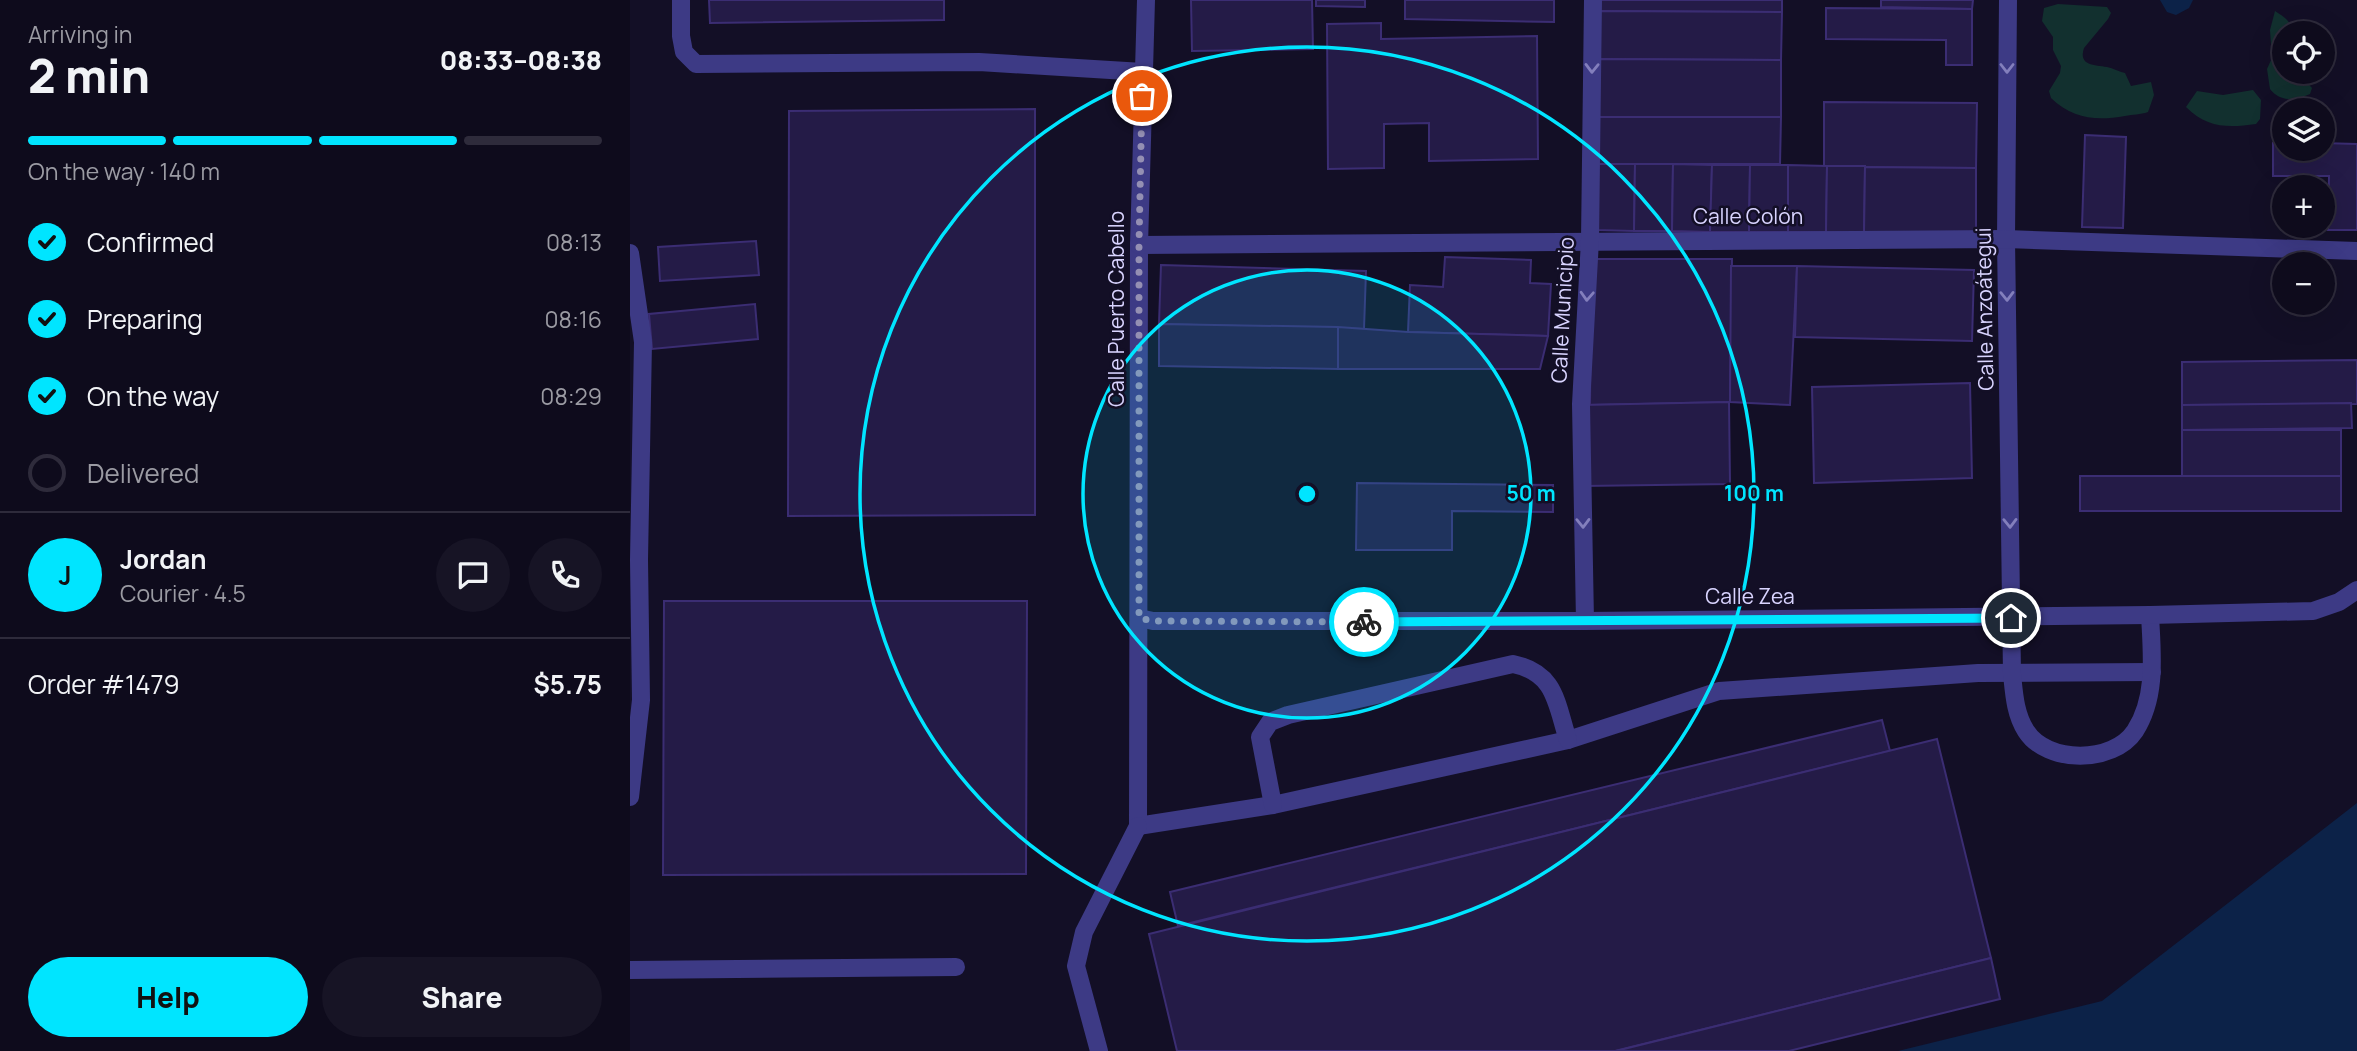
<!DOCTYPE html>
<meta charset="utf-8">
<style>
:root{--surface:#0e0b1c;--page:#171425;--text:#f1f3f6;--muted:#9b9ba3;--line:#2e2b3b;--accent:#00e5ff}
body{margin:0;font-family:Manrope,sans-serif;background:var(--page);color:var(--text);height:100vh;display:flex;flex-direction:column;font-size:26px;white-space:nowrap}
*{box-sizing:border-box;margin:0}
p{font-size:23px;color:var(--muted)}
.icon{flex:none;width:38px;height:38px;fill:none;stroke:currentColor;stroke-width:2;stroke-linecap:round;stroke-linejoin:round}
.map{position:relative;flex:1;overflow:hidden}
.drawer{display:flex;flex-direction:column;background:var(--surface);width:630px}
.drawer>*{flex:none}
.buttons{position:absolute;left:1642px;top:21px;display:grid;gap:14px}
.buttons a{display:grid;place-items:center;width:63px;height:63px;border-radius:50%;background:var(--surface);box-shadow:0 7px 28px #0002,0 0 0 2px var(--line);font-size:35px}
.pin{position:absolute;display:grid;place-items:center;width:60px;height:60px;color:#fff;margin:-30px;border:4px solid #fff;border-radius:50%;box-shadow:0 2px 7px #0007}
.courier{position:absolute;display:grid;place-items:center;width:70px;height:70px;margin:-35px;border:5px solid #00e5ff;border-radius:50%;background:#fff;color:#222;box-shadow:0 2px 9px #0007}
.summary em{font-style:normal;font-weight:800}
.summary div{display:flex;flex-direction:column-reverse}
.summary{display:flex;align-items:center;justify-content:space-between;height:119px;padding:0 28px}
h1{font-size:46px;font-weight:800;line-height:52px}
.bar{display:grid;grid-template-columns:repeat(4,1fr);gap:10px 7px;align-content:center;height:84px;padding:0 28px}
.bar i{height:9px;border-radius:5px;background:var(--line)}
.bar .selected{background:var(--accent)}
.bar p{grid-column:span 4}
.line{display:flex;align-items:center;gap:18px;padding:0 28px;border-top:2px solid var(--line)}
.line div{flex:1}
.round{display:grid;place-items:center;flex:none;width:74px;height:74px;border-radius:37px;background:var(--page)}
ol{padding:0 28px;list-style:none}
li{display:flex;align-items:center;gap:21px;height:77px}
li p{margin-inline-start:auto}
li .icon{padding:7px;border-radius:50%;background:var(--accent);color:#111;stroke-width:4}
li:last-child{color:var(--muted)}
li i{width:38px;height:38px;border:4px solid var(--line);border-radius:50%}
.action{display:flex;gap:14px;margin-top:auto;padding:14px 28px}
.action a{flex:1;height:80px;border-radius:42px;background:var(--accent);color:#111;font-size:28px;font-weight:800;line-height:80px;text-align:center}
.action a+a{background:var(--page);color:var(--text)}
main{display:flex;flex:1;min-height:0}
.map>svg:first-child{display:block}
</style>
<main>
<section class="drawer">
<div class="summary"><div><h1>2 min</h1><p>Arriving in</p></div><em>08:33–08:38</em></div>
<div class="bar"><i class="selected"></i><i class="selected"></i><i class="selected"></i><i></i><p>On the way · 140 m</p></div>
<ol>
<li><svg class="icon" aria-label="check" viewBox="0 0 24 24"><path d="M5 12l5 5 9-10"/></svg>Confirmed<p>08:13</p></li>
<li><svg class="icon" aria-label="check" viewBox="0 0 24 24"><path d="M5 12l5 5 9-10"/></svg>Preparing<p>08:16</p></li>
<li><svg class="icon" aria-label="check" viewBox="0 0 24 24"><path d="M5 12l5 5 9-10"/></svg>On the way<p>08:29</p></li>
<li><i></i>Delivered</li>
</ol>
<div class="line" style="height:126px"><b class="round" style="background:var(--accent);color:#111">J</b><div><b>Jordan</b><p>Courier · 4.5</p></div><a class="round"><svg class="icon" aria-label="chat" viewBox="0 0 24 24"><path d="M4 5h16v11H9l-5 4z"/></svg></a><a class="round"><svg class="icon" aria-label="phone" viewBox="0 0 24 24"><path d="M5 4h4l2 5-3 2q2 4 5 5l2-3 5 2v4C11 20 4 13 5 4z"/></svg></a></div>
<div class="line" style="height:91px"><div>Order #1479</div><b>$5.75</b></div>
<div class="action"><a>Help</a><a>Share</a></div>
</section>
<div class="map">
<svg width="1727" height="1051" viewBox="0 0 1727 1051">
<rect width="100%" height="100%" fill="#130f26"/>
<!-- green -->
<g fill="#12302f">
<path d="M1428,4L1477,7L1481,13L1478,19L1454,48C1448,66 1465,65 1477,67C1483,68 1489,72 1495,73L1501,86L1521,82L1524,95L1518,112C1510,115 1503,114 1495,116C1466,121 1443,119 1421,98L1419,91L1430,73L1431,66L1423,50V37L1412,21L1414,8Z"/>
<path d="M1645,11C1654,17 1662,21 1662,33H1654V72H1667L1682,88L1680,94C1665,101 1650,102 1640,89L1637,69L1642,58L1640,30Z"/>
<path d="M1623,90L1631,100L1630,119L1626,124C1598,128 1577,128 1556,107L1567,91L1593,95Z"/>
</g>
<!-- water -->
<g fill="#0c2248">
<polygon points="1530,0 1563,0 1559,8 1546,15 1537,12"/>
<polygon points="1727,803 1727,1051 1268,1051 1472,1001"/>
</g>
<!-- building -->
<g fill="#241b47" stroke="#3b2d73" stroke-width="2">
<polygon points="79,0 314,0 314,20 80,23"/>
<polygon points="561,0 682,0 683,49 562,51"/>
<polygon points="686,0 735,0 735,7 686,6"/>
<polygon points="775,0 924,0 924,22 775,19"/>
<polygon points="968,0 1152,0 1152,12 968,11"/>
<polygon points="1251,0 1343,0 1342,9 1251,7"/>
<polygon points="1196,8 1342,9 1342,65 1316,65 1316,40 1196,39"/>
<polygon points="968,11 1152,12 1151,60 967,59"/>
<polygon points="751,23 751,39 907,36 908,159 799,161 799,123 754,124 754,168 698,169 697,24"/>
<polygon points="967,59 1151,60 1151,117 967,117"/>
<polygon points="1194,102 1347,103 1346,168 1194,167"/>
<polygon points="405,109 405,515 158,516 159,111"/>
<polygon points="967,117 1151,117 1150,164 966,164"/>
<polygon points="1455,135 1496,137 1493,228 1452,227"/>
<polygon points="1643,143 1654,143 1654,149 1692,149 1692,143 1727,144 1727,230 1698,230 1699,176 1643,176"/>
<polygon points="966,164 1005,164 1004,231 965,230"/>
<polygon points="1005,164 1043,164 1042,231 1004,231"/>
<polygon points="1043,164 1082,165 1080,232 1042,231"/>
<polygon points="1082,165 1120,165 1119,232 1080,232"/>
<polygon points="1120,165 1158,165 1158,232 1119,232"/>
<polygon points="1158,165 1197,166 1196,232 1158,232"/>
<polygon points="1197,166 1235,166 1234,233 1196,232"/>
<polygon points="1235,167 1346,168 1346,234 1234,233"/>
<polygon points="126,241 129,275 30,281 28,247"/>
<polygon points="815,257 901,260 900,283 921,284 918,336 778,332 780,285 813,287"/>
<polygon points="961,259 1102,259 1100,402 960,405"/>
<polygon points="531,265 736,271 734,329 529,324"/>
<polygon points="1101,266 1167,266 1160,405 1100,402"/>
<polygon points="1167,266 1344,270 1342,341 1165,337"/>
<polygon points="125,304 128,339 22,349 19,314"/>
<polygon points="529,324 708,327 708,369 529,366"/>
<polygon points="708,327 778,332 918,336 910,369 708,369"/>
<polygon points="1727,360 1727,404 1552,405 1552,362"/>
<polygon points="1340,383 1342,478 1184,483 1182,387"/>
<polygon points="1099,402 1100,484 953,486 952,405"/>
<polygon points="1721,403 1722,428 1552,430 1552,405"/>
<polygon points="1552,430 1711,430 1711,476 1552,477"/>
<rect x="1450" y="476" width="261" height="35"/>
<polygon points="727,483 923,485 923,512 822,511 822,550 726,550"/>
<polygon points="34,601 397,601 396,874 33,875"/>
<polygon points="1252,720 1260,751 548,926 540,892"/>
<polygon points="1307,739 1361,958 985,1051 547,1051 519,934"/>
<polygon points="1361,958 1370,999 1159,1051 986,1051"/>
</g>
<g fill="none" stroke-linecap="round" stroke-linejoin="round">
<!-- minor -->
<g stroke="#3d3a85" stroke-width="18">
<polyline points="51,0 51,36 54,52 66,64 349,62 513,72"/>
<polyline points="516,0 509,245 508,826 643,805 938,740 1089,691 1348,673 1522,672"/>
<path d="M1378,0L1376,239L1382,674C1384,693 1385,714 1396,731C1417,764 1483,764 1505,731C1527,697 1522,654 1520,615"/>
<polyline points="509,245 1376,239 1727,251"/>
<polyline points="0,253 13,342 9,560 11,700 0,797"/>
<polyline points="509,618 523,621 955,621 1520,615 1683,611 1709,602 1727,590"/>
<polyline points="955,621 951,404 960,240 963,0"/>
<path d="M643,805L630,737L640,722L658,715L883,664C926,673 926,703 938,740"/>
<polyline points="0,970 326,967"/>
<polyline points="469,1051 446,966 454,932 508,826"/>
</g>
</g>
<!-- one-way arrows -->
<defs><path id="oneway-chevron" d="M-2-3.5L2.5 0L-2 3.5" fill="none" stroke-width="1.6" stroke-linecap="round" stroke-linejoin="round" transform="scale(1.75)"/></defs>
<g stroke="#837fbc">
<use href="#oneway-chevron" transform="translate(962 68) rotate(91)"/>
<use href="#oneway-chevron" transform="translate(1377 68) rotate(90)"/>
<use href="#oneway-chevron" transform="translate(957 296) rotate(93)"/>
<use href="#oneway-chevron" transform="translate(1377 296) rotate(89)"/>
<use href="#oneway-chevron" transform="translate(953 523) rotate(89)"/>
<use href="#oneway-chevron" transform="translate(1380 523) rotate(89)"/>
</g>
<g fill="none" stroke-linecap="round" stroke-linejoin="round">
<!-- done -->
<polyline stroke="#948fb3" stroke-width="7" stroke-dasharray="0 12.6" points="512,96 509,244 509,618 523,621 734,622"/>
<!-- route -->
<polyline stroke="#00e5ff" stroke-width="9" points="734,622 1381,618"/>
</g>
<!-- distance rings -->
<circle cx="677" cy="494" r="224" fill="#00e5ff" fill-opacity=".12"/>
<g fill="none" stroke="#00e5ff" stroke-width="3.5">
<circle cx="677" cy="494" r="224"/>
<circle cx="677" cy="494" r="447"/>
</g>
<g text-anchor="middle" stroke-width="5" stroke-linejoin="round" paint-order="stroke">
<!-- street labels -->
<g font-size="21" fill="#d9d4ff" stroke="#130f26">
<text x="1118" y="224">Calle Colón</text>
<text transform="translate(487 309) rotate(-90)" y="7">Calle Puerto Cabello</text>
<text transform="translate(1355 309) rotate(-91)" y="7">Calle Anzoátegui</text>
<text transform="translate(933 310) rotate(-87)" y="7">Calle Municipio</text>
<text x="1120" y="604">Calle Zea</text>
</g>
</g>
<circle cx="677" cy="494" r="10" fill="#00e5ff" stroke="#130f26" stroke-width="3.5"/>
<g font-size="21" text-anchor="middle" font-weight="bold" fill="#00e5ff" stroke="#130f26" stroke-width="5" stroke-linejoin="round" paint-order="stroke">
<text x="901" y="501">50 m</text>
<text x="1124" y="501">100 m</text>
</g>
</svg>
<div class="buttons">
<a><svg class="icon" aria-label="locate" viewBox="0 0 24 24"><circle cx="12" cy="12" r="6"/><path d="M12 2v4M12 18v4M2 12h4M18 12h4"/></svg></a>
<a><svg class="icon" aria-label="layers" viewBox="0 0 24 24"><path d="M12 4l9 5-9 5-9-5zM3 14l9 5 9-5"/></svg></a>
<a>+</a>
<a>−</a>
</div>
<div class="pin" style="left:512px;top:96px;background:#ea580c"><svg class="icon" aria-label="bag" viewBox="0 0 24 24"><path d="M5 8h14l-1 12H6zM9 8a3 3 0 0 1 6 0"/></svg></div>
<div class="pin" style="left:1381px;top:618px;background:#1f2937"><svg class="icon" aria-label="home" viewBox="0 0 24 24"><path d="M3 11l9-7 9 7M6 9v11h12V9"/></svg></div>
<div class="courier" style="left:734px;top:622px"><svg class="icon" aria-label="bike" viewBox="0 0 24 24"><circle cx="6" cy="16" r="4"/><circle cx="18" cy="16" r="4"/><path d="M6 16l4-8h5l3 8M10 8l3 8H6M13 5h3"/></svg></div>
</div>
</main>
